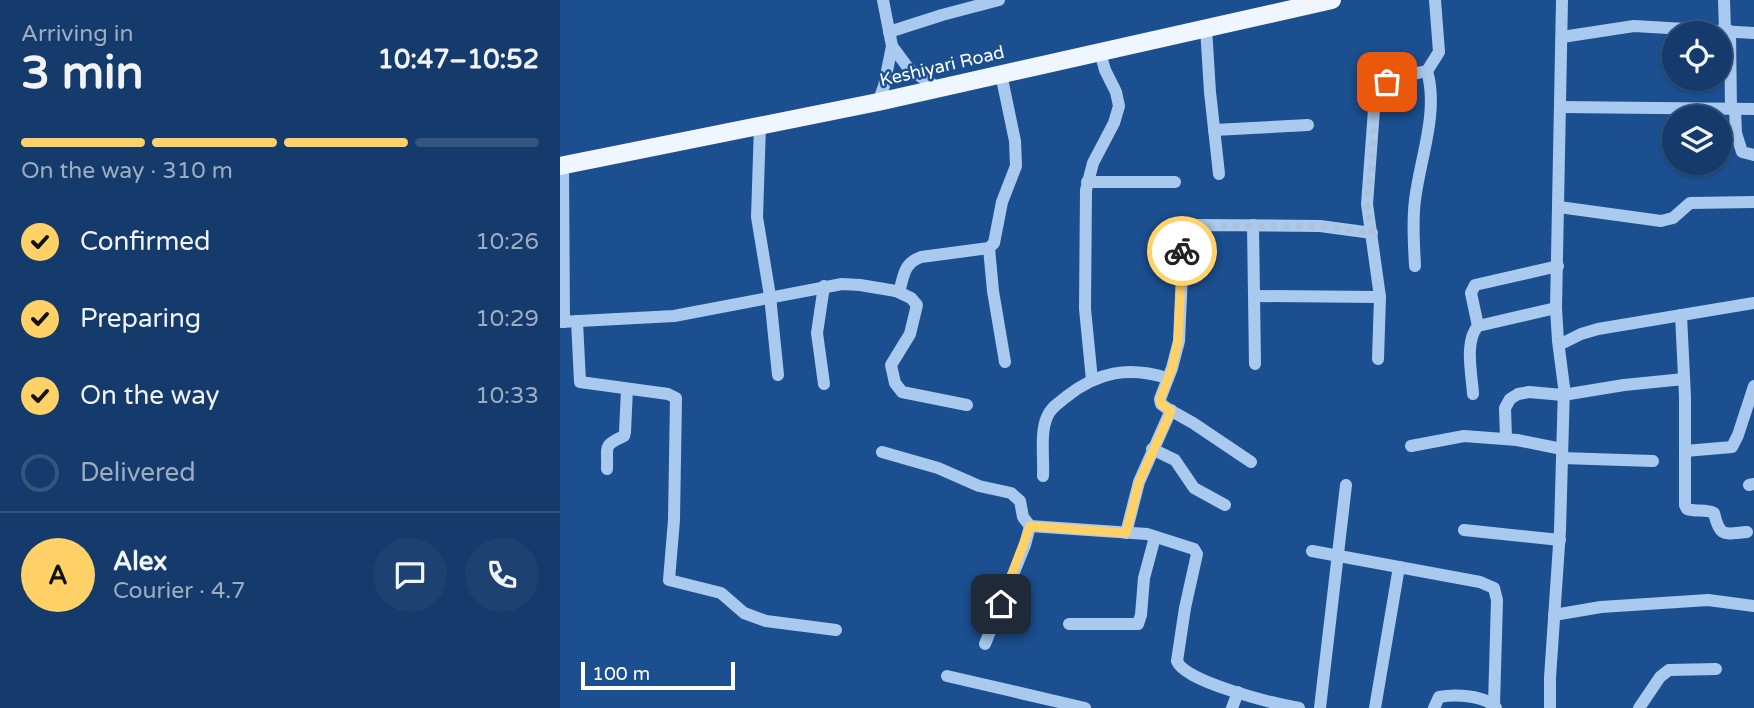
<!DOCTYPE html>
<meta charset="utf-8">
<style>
:root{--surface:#143b6b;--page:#1d4271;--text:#f1f3f6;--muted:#9dadc1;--line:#33557e;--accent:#ffd166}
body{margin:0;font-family:"Varela Round",sans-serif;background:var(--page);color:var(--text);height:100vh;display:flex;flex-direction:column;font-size:26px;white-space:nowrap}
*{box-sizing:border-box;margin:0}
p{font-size:23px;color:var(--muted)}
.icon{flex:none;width:38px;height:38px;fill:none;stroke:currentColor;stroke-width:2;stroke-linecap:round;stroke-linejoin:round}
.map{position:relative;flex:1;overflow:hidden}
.details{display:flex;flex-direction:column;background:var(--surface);width:560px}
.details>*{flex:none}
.fabs{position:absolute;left:1102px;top:21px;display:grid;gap:14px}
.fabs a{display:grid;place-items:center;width:70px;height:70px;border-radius:50%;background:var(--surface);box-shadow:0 2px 5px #0004,0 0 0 2px var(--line);font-size:35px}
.scale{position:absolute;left:21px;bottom:18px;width:154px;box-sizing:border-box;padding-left:7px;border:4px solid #fff;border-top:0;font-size:19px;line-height:24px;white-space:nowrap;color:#fff;-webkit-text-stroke:5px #1b4f8f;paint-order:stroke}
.pin{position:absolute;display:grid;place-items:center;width:60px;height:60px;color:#fff;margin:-30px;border-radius:14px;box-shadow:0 4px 10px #0006}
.courier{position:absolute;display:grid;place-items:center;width:70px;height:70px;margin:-35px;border:5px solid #ffd166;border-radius:50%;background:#fff;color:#222;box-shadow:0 2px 9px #0007}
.overview em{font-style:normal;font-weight:700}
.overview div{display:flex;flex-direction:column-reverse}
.overview{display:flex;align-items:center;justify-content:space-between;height:119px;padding:0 21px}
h1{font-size:46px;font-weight:700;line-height:52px}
.bar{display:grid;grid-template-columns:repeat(4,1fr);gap:10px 7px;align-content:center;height:84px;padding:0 21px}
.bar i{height:9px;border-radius:5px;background:var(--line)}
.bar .on{background:var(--accent)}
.bar p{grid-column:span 4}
.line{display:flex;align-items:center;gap:18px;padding:0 21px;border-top:2px solid var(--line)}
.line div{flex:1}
.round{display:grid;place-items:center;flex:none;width:74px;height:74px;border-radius:37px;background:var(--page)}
ol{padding:0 21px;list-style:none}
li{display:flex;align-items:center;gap:21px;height:77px}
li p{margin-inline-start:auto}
li .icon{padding:7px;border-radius:50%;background:var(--accent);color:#111;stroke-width:4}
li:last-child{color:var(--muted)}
li i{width:38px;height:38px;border:4px solid var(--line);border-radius:50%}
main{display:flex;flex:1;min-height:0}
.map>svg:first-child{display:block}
</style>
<main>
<section class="details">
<div class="overview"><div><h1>3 min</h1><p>Arriving in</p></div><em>10:47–10:52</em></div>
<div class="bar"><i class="on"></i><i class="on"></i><i class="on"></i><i></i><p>On the way · 310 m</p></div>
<ol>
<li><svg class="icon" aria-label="check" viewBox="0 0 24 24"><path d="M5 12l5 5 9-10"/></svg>Confirmed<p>10:26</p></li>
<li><svg class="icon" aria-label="check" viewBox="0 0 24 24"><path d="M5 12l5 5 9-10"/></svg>Preparing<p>10:29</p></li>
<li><svg class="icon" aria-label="check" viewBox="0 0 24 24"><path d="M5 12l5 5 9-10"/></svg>On the way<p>10:33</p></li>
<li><i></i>Delivered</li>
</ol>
<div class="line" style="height:126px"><b class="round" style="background:var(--accent);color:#111">A</b><div><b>Alex</b><p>Courier · 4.7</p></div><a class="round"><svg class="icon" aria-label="chat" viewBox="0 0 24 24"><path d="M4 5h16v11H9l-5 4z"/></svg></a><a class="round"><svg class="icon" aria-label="phone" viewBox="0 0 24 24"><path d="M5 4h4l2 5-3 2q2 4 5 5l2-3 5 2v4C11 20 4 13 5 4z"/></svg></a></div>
</section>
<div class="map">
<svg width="1194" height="708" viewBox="0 0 1194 708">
<rect width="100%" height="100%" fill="#1b4f8f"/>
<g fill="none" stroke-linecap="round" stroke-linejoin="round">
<!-- minor -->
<g stroke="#a9c9ee" stroke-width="12">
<polyline points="1164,0 1165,31"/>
<polyline points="646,28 650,92 659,174"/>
<polyline points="1170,31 1171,109"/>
<polyline points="329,32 382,15 439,0"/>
<polyline points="1002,37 1074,26 1194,33"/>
<polyline points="332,46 349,69 378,88"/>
<polyline points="318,102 324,86 332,46 323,0"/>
<polyline points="1000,107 1194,109"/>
<polyline points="1175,109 1176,133 1182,152 1194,155"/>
<polyline points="200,125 197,217 210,296 218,375"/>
<polyline points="654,130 748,125"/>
<polyline points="3,165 4,322"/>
<polyline points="527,182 615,182"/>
<polyline points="999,207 1101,221 1113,218 1130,203 1194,202"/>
<polyline points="693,225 695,364"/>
<polyline points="429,248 433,291 445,362"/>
<path d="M855,266C854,244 852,222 855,200C860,159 879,112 867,71L879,52L875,0"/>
<polyline points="264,286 257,333 264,384"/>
<polyline points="336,291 351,298 357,305 350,334 331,365 335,383 342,392 407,405"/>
<polyline points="695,296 820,297"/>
<path d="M1121,315L1125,397V505L1127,509C1136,512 1146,509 1154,513C1160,538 1164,534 1187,532"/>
<polyline points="17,321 20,382 108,394 116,398 114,520 109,580 161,593 184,613 206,621 276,630"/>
<path d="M0,322L114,316L282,284L300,285L336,291L340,289C344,273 345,263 361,257L429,248L434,243L442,202L456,166L455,141L441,74"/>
<polyline points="918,326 911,293 915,285 998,266"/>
<polyline points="999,345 1021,334 1038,329 1194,303"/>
<path d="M818,359L820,297L807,204L815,96C822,77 849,75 867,71"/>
<polyline points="532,380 525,309 526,190 533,163 554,123 559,106 556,92 545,70 540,52"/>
<path d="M913,394C912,375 904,341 918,326L996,308"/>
<polyline points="946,439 945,408 950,399 958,394 969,392 1003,395 1064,385 1124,379"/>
<polyline points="851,446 904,436 957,440 1002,449"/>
<polyline points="592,449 615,460 634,488 665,505"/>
<polyline points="1125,451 1172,447 1178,435 1194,386"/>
<path d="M322,452L378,468L419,486L451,493L460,501L463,517L470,526L587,534L634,549L637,554L625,608L617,661C624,682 716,704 739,708"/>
<polyline points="1002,458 1093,461"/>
<polyline points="691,462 633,423 608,409 601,404 600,399 612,368 619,341 624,228 639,225 760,226 812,233"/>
<path d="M47,469C48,446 42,446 64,436L65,432L67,389"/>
<path d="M483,476C484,458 480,433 487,417C490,408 499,403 506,397C537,372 568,366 607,378"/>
<polyline points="1189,485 1194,484"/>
<polyline points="904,530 1000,540"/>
<polyline points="566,533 579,482 611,410"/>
<polyline points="752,551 920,582 934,588 937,600 934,705"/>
<polyline points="994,615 1041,607 1148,600 1194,606"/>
<polyline points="509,624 578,624 581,615 584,578 595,537"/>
<polyline points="425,644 465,545 470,526"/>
<polyline points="387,676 525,708"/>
<polyline points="672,708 678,692"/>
<polyline points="760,708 786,485"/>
<polyline points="815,708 839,567"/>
<path d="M874,708L879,697C895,694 925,695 936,708"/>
<polyline points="990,708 990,678 1000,530 1004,387 998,341 996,308 1002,0"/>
<polyline points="1079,708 1100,677 1109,670 1156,669"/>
</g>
<!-- major -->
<polyline stroke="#f0f6ff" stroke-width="18" points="0,166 318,102 772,0"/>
</g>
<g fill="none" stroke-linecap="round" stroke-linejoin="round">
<!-- done -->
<polyline stroke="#afc1d8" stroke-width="7" stroke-dasharray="0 12.6" points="622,251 624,228 630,226 760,226 812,233 807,204 812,164 815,96 820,86 827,82"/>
<!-- route -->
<polyline stroke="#ffd166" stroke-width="9" points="441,604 470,526 566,533 579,482 611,411 601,404 600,399 612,368 618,341 622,251"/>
</g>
<g text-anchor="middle" stroke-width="5" stroke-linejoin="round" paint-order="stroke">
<!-- street labels -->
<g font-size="18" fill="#fff" stroke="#1b4f8f">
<text transform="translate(382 66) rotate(-13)" y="6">Keshiyari Road</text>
</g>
</g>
</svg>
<div class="fabs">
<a><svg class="icon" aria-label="locate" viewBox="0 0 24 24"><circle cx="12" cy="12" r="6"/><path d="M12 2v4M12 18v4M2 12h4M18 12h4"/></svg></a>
<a><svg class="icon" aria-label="layers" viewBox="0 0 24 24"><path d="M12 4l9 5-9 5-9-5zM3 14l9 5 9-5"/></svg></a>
</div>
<div class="scale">100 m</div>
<div class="pin" style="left:827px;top:82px;background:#ea580c"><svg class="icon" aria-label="bag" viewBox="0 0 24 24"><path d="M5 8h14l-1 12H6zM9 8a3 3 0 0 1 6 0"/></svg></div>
<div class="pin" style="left:441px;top:604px;background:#1f2937"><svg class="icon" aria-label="home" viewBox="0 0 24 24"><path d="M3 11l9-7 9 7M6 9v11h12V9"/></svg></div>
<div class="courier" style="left:622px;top:251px"><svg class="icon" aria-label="bike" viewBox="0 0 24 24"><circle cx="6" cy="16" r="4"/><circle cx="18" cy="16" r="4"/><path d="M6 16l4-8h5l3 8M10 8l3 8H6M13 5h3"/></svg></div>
</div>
</main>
